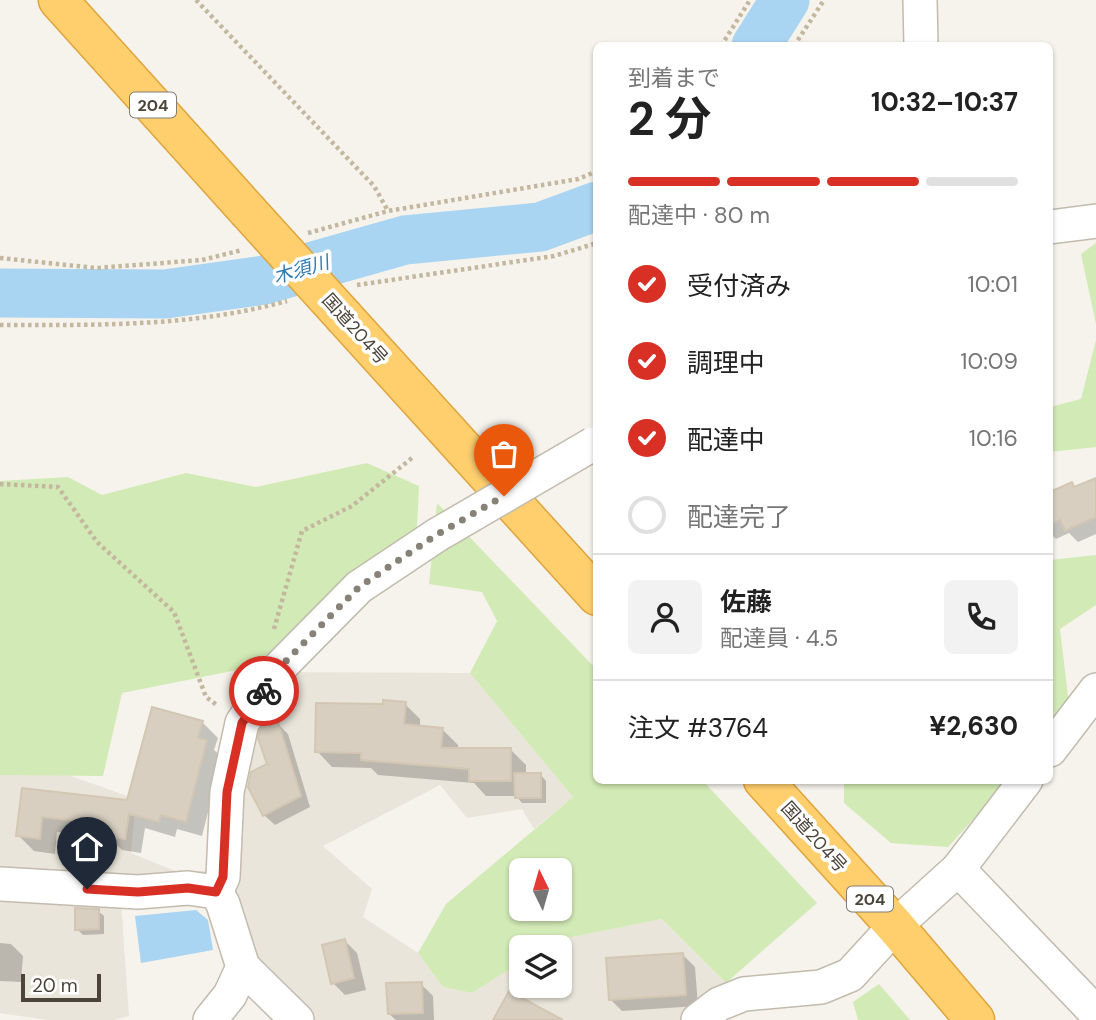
<!DOCTYPE html>
<html lang="ja">
<meta charset="utf-8">
<style>
:root{--surface:#fff;--page:#f2f2f2;--text:#222;--muted:#767676;--line:#e0e0e0;--accent:#d93025}
body{margin:0;font-family:"DM Sans","Noto Sans JP",sans-serif;background:var(--page);color:var(--text);height:100vh;display:flex;flex-direction:column;font-size:26px;white-space:nowrap}
*{box-sizing:border-box;margin:0}
p{font-size:23px;color:var(--muted)}
.icon{flex:none;width:38px;height:38px;fill:none;stroke:currentColor;stroke-width:2;stroke-linecap:round;stroke-linejoin:round}
.map{position:relative;flex:1;overflow:hidden}
.drawer{position:absolute;left:593px;top:42px;width:460px;height:742px;display:flex;flex-direction:column;background:var(--surface);border-radius:10px;box-shadow:0 2px 5px #0004}
.drawer>*{flex:none}
.needle{width:46px;rotate:355deg}
.tools{position:absolute;left:509px;top:858px;display:grid;gap:14px}
.tools a{display:grid;place-items:center;width:63px;height:63px;border-radius:10px;background:var(--surface);box-shadow:0 2px 5px #0004;font-size:35px}
.scale{position:absolute;left:21px;bottom:18px;width:80px;box-sizing:border-box;padding-left:7px;border:4px solid #4b4439;border-top:0;font-size:19px;line-height:24px;white-space:nowrap;color:#4b4439;-webkit-text-stroke:5px #fff;paint-order:stroke}
.pin{position:absolute;display:grid;place-items:center;width:60px;height:60px;color:#fff;margin:-72px -30px;border-radius:50% 50% 50% 0;rotate:-45deg;box-shadow:0 0 7px #0007}
.pin .icon{rotate:45deg}
.courier{position:absolute;display:grid;place-items:center;width:70px;height:70px;margin:-35px;border:5px solid #d93025;border-radius:50%;background:#fff;color:#222;box-shadow:0 2px 9px #0007}
.summary em{font-style:normal;font-weight:700}
.summary div{display:flex;flex-direction:column-reverse}
.summary{display:flex;align-items:center;justify-content:space-between;height:119px;padding:0 35px}
h1{font-size:46px;font-weight:700;line-height:52px}
.bar{display:grid;grid-template-columns:repeat(4,1fr);gap:10px 7px;align-content:center;height:84px;padding:0 35px}
.bar i{height:9px;border-radius:5px;background:var(--line)}
.bar .selected{background:var(--accent)}
.bar p{grid-column:span 4}
.line{display:flex;align-items:center;gap:18px;padding:0 35px;border-top:2px solid var(--line)}
.line div{flex:1}
.round{display:grid;place-items:center;flex:none;width:74px;height:74px;border-radius:10px;background:var(--page)}
ol{padding:0 35px;list-style:none}
li{display:flex;align-items:center;gap:21px;height:77px}
li p{margin-inline-start:auto}
li .icon{padding:7px;border-radius:50%;background:var(--accent);color:#fff;stroke-width:4}
li:last-child{color:var(--muted)}
li i{width:38px;height:38px;border:4px solid var(--line);border-radius:50%}
.map>svg:first-child{display:block}
</style>
<div class="map">
<svg width="1096" height="1020" viewBox="0 0 1096 1020">
<rect width="100%" height="100%" fill="#f6f3ec"/>
<!-- residential -->
<polygon fill="#eae5da" points="262,672 470,673 573,797 534,829 522,809 467,818 440,785 323,846 372,889 363,917 418,953 443,987 472,993 521,962 522,985 560,985 560,947 547,947 557,940 662,919 726,983 697,1020 276,1020 208,899 121,902 129,1016 113,1020 47,1020 0,1013 0,775 68,775 136,799 131,853 180,873 211,870"/>
<!-- green -->
<g fill="#d2eab5" fill-rule="evenodd">
<polygon points="1096,243 1096,324 1081,254"/>
<polygon points="1096,340 1096,447 1050,452 1050,407 1081,399"/>
<polygon points="367,463 419,486 417,527 252,667 122,693 103,776 0,775 0,481 68,477 102,495 186,473 256,487"/>
<path d="M437,503L597,670V780L703,781L817,903L726,983L662,919L557,940L547,947H522L521,962L472,993L443,987L418,953L446,904L573,797L470,673L497,621L482,592L429,584ZM522,870H560V908H522Z"/>
<polygon points="1096,555 1096,605 1060,629 1070,713 1050,735 1050,560"/>
<polygon points="844,781 1008,781 948,847 891,843 844,803"/>
<polygon points="879,984 910,1020 858,1020 853,1002"/>
</g>
<!-- water -->
<polygon fill="#a9d4f2" points="196,910 208,920 213,950 141,963 135,916"/>
<!-- shadow -->
<g fill="#0003">
<polygon points="1096,480 1096,534 1078,542 1069,533 1056,539 1050,533 1050,494 1075,489"/>
<polygon points="405,704 420,719 420,727 442,729 458,745 458,750 511,750 526,765 526,775 541,775 546,781 546,803 522,803 516,796 486,796 474,783 378,775 371,768 332,767 317,751 384,706"/>
<polygon points="202,722 218,738 214,750 222,757 202,836 177,829 175,837 145,828 141,853 122,850 110,838 57,832 55,854 34,851 18,835 23,790 128,802"/>
<polygon points="278,724 288,734 310,807 275,825 264,815 269,765"/>
<polygon points="98,911 104,916 104,934 83,935 77,929"/>
<polygon points="345,941 357,953 366,990 345,995 333,983"/>
<polygon points="0,943 11,944 23,956 21,982 0,981"/>
<polygon points="683,955 695,967 698,1006 622,1011 610,999"/>
<polygon points="421,984 433,996 434,1020 396,1020 389,1014"/>
</g>
<g fill="none" stroke-linecap="round" stroke-linejoin="round">
<!-- river -->
<g stroke="#a9d4f2" stroke-width="49">
<polyline points="756,46 785,0"/>
<polyline points="0,293 165,294 264,280 405,240 540,227 597,206"/>
</g>
</g>
<!-- building -->
<g fill="#d8cfc1" stroke="#d3c7b4" stroke-width="2">
<polygon points="1096,478 1096,517 1065,531 1060,520 1050,525 1050,492 1072,482 1074,487"/>
<polygon points="383,700 406,702 404,724 443,728 441,748 511,748 511,781 469,781 469,769 361,760 361,753 315,752 316,703 383,704"/>
<polygon points="152,707 203,721 198,738 207,740 186,822 161,815 159,822 129,814 125,839 105,835 106,824 42,817 40,839 16,836 22,788 127,800"/>
<polygon points="278,722 301,796 263,816 248,787 251,772 267,764 258,738 260,731 263,726"/>
<polygon points="514,773 541,773 541,798 515,798"/>
<polygon points="75,908 99,909 99,929 75,930"/>
<polygon points="345,939 354,978 331,984 322,945"/>
<polygon points="683,953 686,995 609,1000 606,958"/>
<polygon points="422,982 423,1013 388,1014 386,983"/>
<polygon points="509,991 563,1020 493,1020"/>
</g>
<g fill="none" stroke-linecap="round" stroke-linejoin="round">
<!-- minor casing -->
<g stroke="#c2bbae" stroke-width="36">
<g id="minor">
<polyline points="920,0 921,46"/>
<polyline points="1050,227 1096,221"/>
<polyline points="1050,750 1096,690"/>
<polyline points="958,869 1096,1013"/>
<polyline points="0,884 138,892 188,888 216,892 223,904 243,967 297,1020"/>
<polyline points="216,892 223,877 227,792 242,723 279,668 359,587 437,535"/>
<polyline points="210,1020 230,995 243,967"/>
<polyline points="698,1020 719,1004 744,994 821,987 850,975 895,926 958,869 1026,780"/>
</g>
</g>
<!-- highway casing -->
<g stroke="#e0a43c" stroke-width="41">
<g id="highway">
<polyline points="58,0 247,210"/>
<polyline points="345,318 597,596"/>
<polyline points="763,780 895,926 975,1020"/>
</g>
</g>
<!-- path -->
<g stroke="#c4b79f" stroke-width="4.5" stroke-dasharray="3.5 3.5" stroke-linecap="butt">
<polyline points="196,0 374,186 388,211"/>
<polyline points="721,46 750,0"/>
<polyline points="794,46 824,0"/>
<polyline points="308,233 388,211 578,179 597,171"/>
<polyline points="0,258 96,268 202,260 242,250"/>
<polyline points="357,285 554,256 597,243"/>
<path d="M0,325C97,325 193,327 287,301"/>
<polyline points="0,484 58,487 97,542 174,612 206,697 218,706"/>
<polyline points="274,629 302,531 352,506 412,458"/>
</g>
<!-- minor -->
<use href="#minor" stroke="#fff" stroke-width="33"/>
<!-- highway -->
<use href="#highway" stroke="#ffcf6e" stroke-width="38"/>
<!-- minor-bridge casing -->
<g stroke="#c2bbae" stroke-width="36" stroke-linecap="butt">
<polyline id="minor-bridge" points="437,535 593,444"/>
</g>
<!-- highway-bridge casing -->
<g stroke="#e0a43c" stroke-width="41" stroke-linecap="butt">
<polyline id="highway-bridge" points="247,210 345,318"/>
</g>
<!-- minor-bridge -->
<use href="#minor-bridge" stroke="#fff" stroke-width="33"/>
<!-- highway-bridge -->
<use href="#highway-bridge" stroke="#ffcf6e" stroke-width="38"/>
</g>
<g fill="none" stroke-linecap="round" stroke-linejoin="round">
<!-- done -->
<polyline stroke="#878178" stroke-width="7" stroke-dasharray="0 12.6" points="264,691 279,668 359,587 436,535 504,496"/>
<!-- route -->
<polyline stroke="#d93025" stroke-width="9" points="87,889 138,892 188,888 216,892 223,877 227,792 242,723 264,691"/>
</g>
<g text-anchor="middle" stroke-width="7" stroke-linejoin="round" paint-order="stroke">
<!-- shield labels -->
<g fill="#fff" stroke="#817c74" stroke-width="2">
<rect x="130" y="92.5" width="46" height="25" rx="5"/>
<rect x="847" y="886.5" width="46" height="25" rx="5"/>
</g>
<g font-size="16" font-weight="bold" fill="#4b4439">
<text x="153" y="111">204</text>
<text x="870" y="905">204</text>
</g>
<!-- street labels -->
<g font-size="18" fill="#4b4439" stroke="#fff">
<text transform="translate(355 329) rotate(48)" y="6">国道204号</text>
<text transform="translate(814 837) rotate(48)" y="6">国道204号</text>
</g>
<!-- water labels -->
<g font-size="19" font-style="italic" fill="#2e7ab2" stroke="#fff">
<text transform="translate(301 269) rotate(-16)" y="7">木須川</text>
</g>
</g>
</svg>
<div class="tools">
<a><svg class="needle" viewBox="-14 -14 28 28"><path d="M0-13l5 13h-10z" fill="#e53935"/><path d="M0 13l5-13h-10z" fill="#767676"/></svg></a>
<a><svg class="icon" aria-label="layers" viewBox="0 0 24 24"><path d="M12 4l9 5-9 5-9-5zM3 14l9 5 9-5"/></svg></a>
</div>
<div class="scale">20 m</div>
<div class="pin" style="left:504px;top:496px;background:#ea580c"><svg class="icon" aria-label="bag" viewBox="0 0 24 24"><path d="M5 8h14l-1 12H6zM9 8a3 3 0 0 1 6 0"/></svg></div>
<div class="pin" style="left:87px;top:889px;background:#1f2937"><svg class="icon" aria-label="home" viewBox="0 0 24 24"><path d="M3 11l9-7 9 7M6 9v11h12V9"/></svg></div>
<div class="courier" style="left:264px;top:691px"><svg class="icon" aria-label="bike" viewBox="0 0 24 24"><circle cx="6" cy="16" r="4"/><circle cx="18" cy="16" r="4"/><path d="M6 16l4-8h5l3 8M10 8l3 8H6M13 5h3"/></svg></div>
<section class="drawer">
<div class="summary"><div><h1>2 分</h1><p>到着まで</p></div><em>10:32–10:37</em></div>
<div class="bar"><i class="selected"></i><i class="selected"></i><i class="selected"></i><i></i><p>配達中 · 80 m</p></div>
<ol>
<li><svg class="icon" aria-label="check" viewBox="0 0 24 24"><path d="M5 12l5 5 9-10"/></svg>受付済み<p>10:01</p></li>
<li><svg class="icon" aria-label="check" viewBox="0 0 24 24"><path d="M5 12l5 5 9-10"/></svg>調理中<p>10:09</p></li>
<li><svg class="icon" aria-label="check" viewBox="0 0 24 24"><path d="M5 12l5 5 9-10"/></svg>配達中<p>10:16</p></li>
<li><i></i>配達完了</li>
</ol>
<div class="line" style="height:126px"><a class="round"><svg class="icon" aria-label="person" viewBox="0 0 24 24"><circle cx="12" cy="8" r="4"/><path d="M4 21q1-7 8-7t8 7"/></svg></a><div><b>佐藤</b><p>配達員 · 4.5</p></div><a class="round"><svg class="icon" aria-label="phone" viewBox="0 0 24 24"><path d="M5 4h4l2 5-3 2q2 4 5 5l2-3 5 2v4C11 20 4 13 5 4z"/></svg></a></div>
<div class="line" style="height:91px"><div>注文 #3764</div><b>¥2,630</b></div>
</section>
</div>
